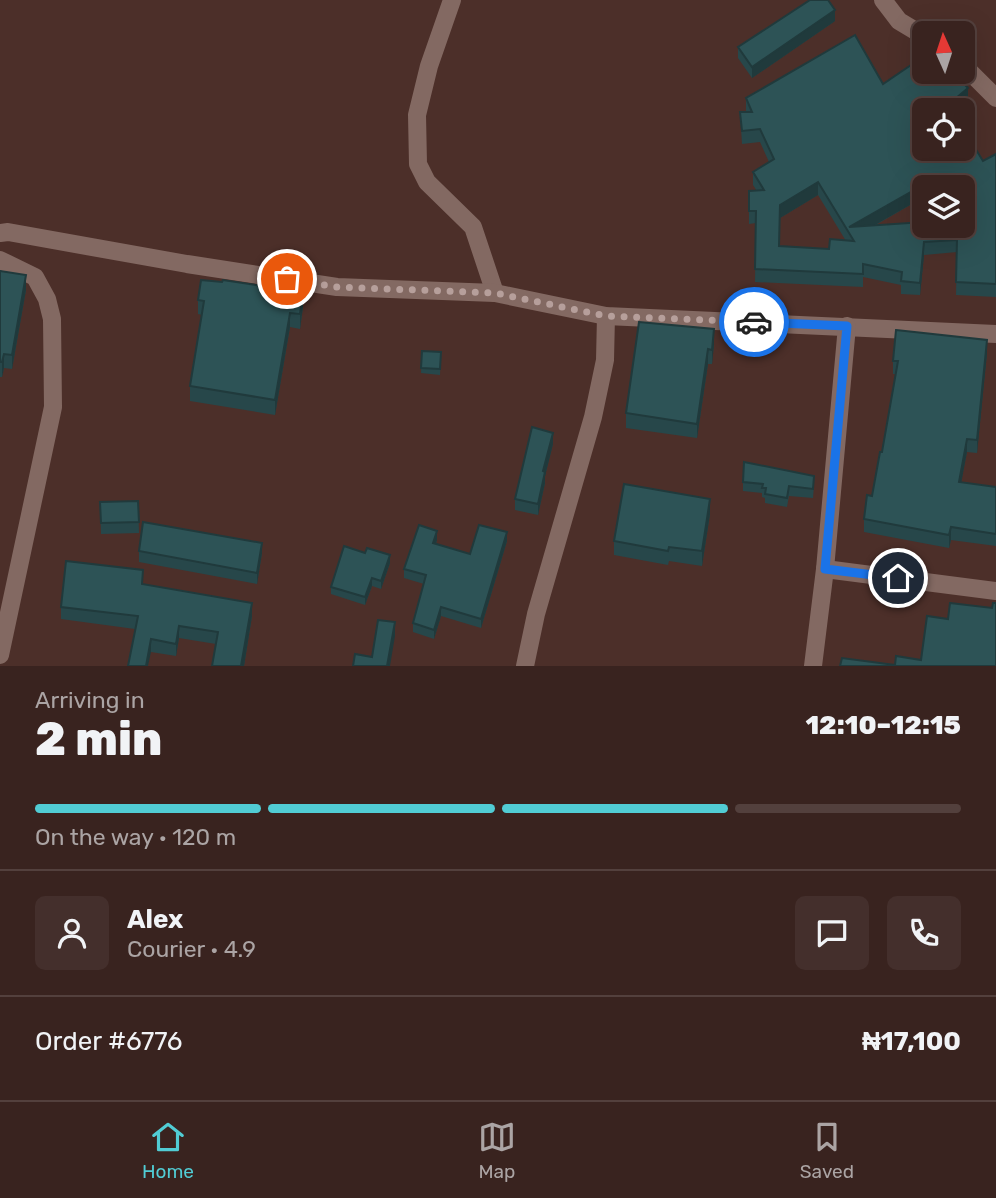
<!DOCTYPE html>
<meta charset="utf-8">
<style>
:root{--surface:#39231f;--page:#442f2c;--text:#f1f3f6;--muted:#aba4a4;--line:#53403d;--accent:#51ccd4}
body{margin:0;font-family:Rubik,sans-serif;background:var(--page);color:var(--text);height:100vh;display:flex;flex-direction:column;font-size:26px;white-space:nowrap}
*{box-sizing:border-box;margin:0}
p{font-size:23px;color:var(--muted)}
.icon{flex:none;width:38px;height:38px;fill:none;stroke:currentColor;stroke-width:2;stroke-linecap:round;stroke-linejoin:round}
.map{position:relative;height:666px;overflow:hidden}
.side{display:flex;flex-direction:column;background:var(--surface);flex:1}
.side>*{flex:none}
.needle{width:46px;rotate:357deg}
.controls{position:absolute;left:912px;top:21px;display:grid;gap:14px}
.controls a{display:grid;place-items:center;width:63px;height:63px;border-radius:10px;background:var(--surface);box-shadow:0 7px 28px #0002,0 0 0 2px var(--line);font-size:35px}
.pin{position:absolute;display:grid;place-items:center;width:60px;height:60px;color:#fff;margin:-30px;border:4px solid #fff;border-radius:50%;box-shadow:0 2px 7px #0007}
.courier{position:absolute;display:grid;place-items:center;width:70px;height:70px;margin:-35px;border:5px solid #1a73e8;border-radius:50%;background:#fff;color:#222;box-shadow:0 2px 9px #0007}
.headline em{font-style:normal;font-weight:800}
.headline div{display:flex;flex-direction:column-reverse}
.headline{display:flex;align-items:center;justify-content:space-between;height:119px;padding:0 35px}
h1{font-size:46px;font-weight:800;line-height:52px}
.bar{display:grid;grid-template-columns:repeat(4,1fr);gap:10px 7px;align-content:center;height:84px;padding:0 35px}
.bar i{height:9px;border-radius:5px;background:var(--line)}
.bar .current{background:var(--accent)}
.bar p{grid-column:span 4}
.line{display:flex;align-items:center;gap:18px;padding:0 35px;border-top:2px solid var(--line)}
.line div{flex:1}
.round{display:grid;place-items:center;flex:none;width:74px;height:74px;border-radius:10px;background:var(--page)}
.tabs{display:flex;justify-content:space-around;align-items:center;height:98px;border-top:2px solid var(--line);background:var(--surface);font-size:19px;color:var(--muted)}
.tabs a{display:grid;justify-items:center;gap:4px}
.tabs .current{color:var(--accent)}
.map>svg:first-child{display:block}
</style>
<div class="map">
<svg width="996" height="666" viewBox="0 0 996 666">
<rect width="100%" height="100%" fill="#4c2f29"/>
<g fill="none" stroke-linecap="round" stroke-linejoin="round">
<!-- minor -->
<g stroke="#836962" stroke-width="18">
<polyline points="452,0 429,66 417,115 418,164 427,182 473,227 495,293"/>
<polyline points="883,0 899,21 924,36"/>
<polyline points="962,64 996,98"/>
<polyline points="0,233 8,232 187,264 337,287 495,293 606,316 996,334"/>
<polyline points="0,260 35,277 47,299 52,319 53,407 0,655"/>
<polyline points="825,569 996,591"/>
<polyline points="525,666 536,614 593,417 605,360 606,316"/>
<polyline points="813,666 825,569 847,326"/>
</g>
</g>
<!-- wall -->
<g fill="#27474a" fill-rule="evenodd">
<polygon points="835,21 752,78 738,58 738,47"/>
<path d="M883,84L968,100L957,110H924L983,161L996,154V297L956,295L957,252L924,255L920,295L901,294V285L863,277V287L755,282L756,223L749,224V191H757L753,185V172L769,162L760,142L742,144L740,112H746V98ZM924,187H962V226H874L924,197ZM818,195L846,241L829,249L779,246L780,218Z"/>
<polygon points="0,271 26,290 12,369 4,368 2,377 0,377"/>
<polygon points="198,300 303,307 300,329 290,327 275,415 190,401 190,386 202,315 198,314"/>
<polygon points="714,344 712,364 708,364 697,438 626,428 626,413"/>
<polygon points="422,351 441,352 440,375 421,373"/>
<polygon points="987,353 977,453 967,452 961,482 996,487 996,546 951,540 949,548 864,532 864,519 872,496 882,452 896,374 893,374 893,361"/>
<polygon points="553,444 545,476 545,483 538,515 515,510 515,499"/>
<polygon points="743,482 814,486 813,498 789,496 787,507 765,503 765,498 762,497 762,493 743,491"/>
<polygon points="138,501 139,533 101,534 100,502"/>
<polygon points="710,514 702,566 669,561 668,565 614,555 614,541"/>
<polygon points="437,540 436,544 470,554 507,541 481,628 441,616 434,639 413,632 413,623 424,584 404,578 404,569"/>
<polygon points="139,551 262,553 257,584 139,562"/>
<polygon points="390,563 381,589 372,586 365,605 331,594 331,587"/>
<polygon points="143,585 252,616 244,666 212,666 216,644 179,638 176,656 151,652 135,629 61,619 61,607"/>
</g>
<!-- shaded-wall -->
<g fill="#203a3c">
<polygon points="835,10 835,21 752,78 752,67"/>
<polygon points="968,88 968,100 957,110 949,110 949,104"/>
<polygon points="930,181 930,187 924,187 924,197 852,238 849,227"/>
<polygon points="818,182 818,195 780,218 780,205"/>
<polygon points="924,242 924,255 920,295 920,283"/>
<polygon points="26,275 26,290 12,369 12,355"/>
<polygon points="303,292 303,307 300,329 300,314"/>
<polygon points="290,313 290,327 275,415 275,400"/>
<polygon points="714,329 714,344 712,364 712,350"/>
<polygon points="987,340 987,353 977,453 977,440"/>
<polygon points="708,349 708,364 697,438 697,424"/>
<polygon points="4,354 4,368 2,377 2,362"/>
<polygon points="553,433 553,444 545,476 545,483 538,515 538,504 543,471"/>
<polygon points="967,439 967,452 959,495 959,482"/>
<polygon points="710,499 710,514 702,566 702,551"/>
<polygon points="951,527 951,540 949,548 949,535"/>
<polygon points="437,531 437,540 433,552 433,543"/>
<polygon points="507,532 507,541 481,628 481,619"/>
<polygon points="262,543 262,553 257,584 257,573"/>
<polygon points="390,555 390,563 381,589 381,581"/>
<polygon points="372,578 372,586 365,605 365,597"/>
<polygon points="252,603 252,616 244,666 241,666"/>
<polygon points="441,607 441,616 434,639 434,630"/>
<polygon points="395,622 395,636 390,666 387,666"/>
<polygon points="179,626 179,638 176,656 176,644"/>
<polygon points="151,639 151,652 148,666 146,666"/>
</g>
<!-- building -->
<g fill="#2d5356" stroke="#203a3c" stroke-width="2" fill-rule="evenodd">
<polygon points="810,0 828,0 835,10 752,67 738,47"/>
<path d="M855,35L883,84L911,65L924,53V72H953L968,88L949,104L953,110H924V149H962V127L983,161L996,154V284L956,282L957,240L924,242L920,283L901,281L902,272L863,264V274L755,269L756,211H749V191L764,190L753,172L774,159L760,129L742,131L740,112H752L746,98ZM930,181L934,187H962V226H924V222L849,227ZM818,182L854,241L830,239L829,249L779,246L780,205Z"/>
<polygon points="0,271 26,275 12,355 4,354 2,362 0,362"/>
<polygon points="201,280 222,282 223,280 303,292 300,314 290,313 275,400 190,386 204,301 198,300"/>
<polygon points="639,322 714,329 712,350 708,349 697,424 626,413"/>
<polygon points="896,330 987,340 977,440 967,439 959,482 996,487 996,534 951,527 949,535 864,519 867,495 872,496 880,452 882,452 898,361 893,361"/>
<polygon points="422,351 441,352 440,369 421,368"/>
<polygon points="532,427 553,433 543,471 545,472 538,504 515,499"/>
<polygon points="744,462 814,476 813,489 789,486 787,498 765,494 766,488 762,488 763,484 743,482"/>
<polygon points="624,484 710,499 702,551 669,547 668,551 614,541"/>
<polygon points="138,501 139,522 101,523 100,502"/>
<polygon points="143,522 262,543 257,573 139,551"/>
<polygon points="419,525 437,531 433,543 470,554 479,525 507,532 481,619 441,607 434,630 413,623 426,575 404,569"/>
<polygon points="344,546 365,553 367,548 390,555 381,581 372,578 365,597 331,587"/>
<polygon points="66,561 143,570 142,584 252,603 241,666 212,666 218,632 179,626 176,644 151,639 146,666 128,666 138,616 61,607"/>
<polygon points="950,603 992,608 993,603 996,603 996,666 840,666 842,658 895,665 896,656 921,660 927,616 948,619"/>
<polygon points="378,620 395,622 387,666 353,666 355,654 372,657"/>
</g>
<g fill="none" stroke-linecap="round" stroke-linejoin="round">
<!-- done -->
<polyline stroke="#b69f9b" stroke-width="7" stroke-dasharray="0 12.6" points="287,279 337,287 495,293 606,316 754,322"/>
<!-- route -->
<polyline stroke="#1a73e8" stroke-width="9" points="754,322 847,326 825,569 898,578"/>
</g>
</svg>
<div class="controls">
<a><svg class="needle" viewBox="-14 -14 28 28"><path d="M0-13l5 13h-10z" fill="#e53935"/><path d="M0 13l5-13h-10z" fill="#aba4a4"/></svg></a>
<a><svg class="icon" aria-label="locate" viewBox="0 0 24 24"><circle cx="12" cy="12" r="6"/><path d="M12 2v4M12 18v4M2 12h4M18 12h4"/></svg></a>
<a><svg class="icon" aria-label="layers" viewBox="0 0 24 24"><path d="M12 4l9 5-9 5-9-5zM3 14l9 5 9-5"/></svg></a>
</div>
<div class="pin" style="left:287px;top:279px;background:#ea580c"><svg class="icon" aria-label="bag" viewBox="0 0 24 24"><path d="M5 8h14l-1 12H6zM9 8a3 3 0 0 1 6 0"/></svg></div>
<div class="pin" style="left:898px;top:578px;background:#1f2937"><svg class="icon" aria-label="home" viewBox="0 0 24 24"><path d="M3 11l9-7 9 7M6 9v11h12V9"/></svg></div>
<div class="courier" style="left:754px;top:322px"><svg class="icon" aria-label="car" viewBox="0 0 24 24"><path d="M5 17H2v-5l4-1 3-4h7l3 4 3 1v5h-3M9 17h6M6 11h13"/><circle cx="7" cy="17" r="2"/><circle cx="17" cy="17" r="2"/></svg></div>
</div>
<section class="side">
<div class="headline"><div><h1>2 min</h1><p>Arriving in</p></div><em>12:10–12:15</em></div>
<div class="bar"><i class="current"></i><i class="current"></i><i class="current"></i><i></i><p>On the way · 120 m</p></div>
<div class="line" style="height:126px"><a class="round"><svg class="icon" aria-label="person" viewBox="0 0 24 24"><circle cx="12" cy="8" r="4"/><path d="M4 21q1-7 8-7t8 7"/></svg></a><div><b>Alex</b><p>Courier · 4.9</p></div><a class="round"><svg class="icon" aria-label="chat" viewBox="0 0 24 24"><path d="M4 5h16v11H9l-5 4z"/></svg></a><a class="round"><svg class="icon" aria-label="phone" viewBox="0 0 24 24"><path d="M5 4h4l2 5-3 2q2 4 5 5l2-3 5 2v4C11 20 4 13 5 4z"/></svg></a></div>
<div class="line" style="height:91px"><div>Order #6776</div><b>₦17,100</b></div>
</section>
<nav class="tabs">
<a class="current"><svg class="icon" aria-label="home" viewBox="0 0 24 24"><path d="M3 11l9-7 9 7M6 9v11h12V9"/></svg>Home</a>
<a><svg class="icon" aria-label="map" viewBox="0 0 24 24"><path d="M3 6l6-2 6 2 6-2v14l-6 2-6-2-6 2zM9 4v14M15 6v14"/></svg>Map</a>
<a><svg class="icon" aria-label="saved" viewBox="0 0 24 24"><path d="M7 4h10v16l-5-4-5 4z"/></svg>Saved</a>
</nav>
